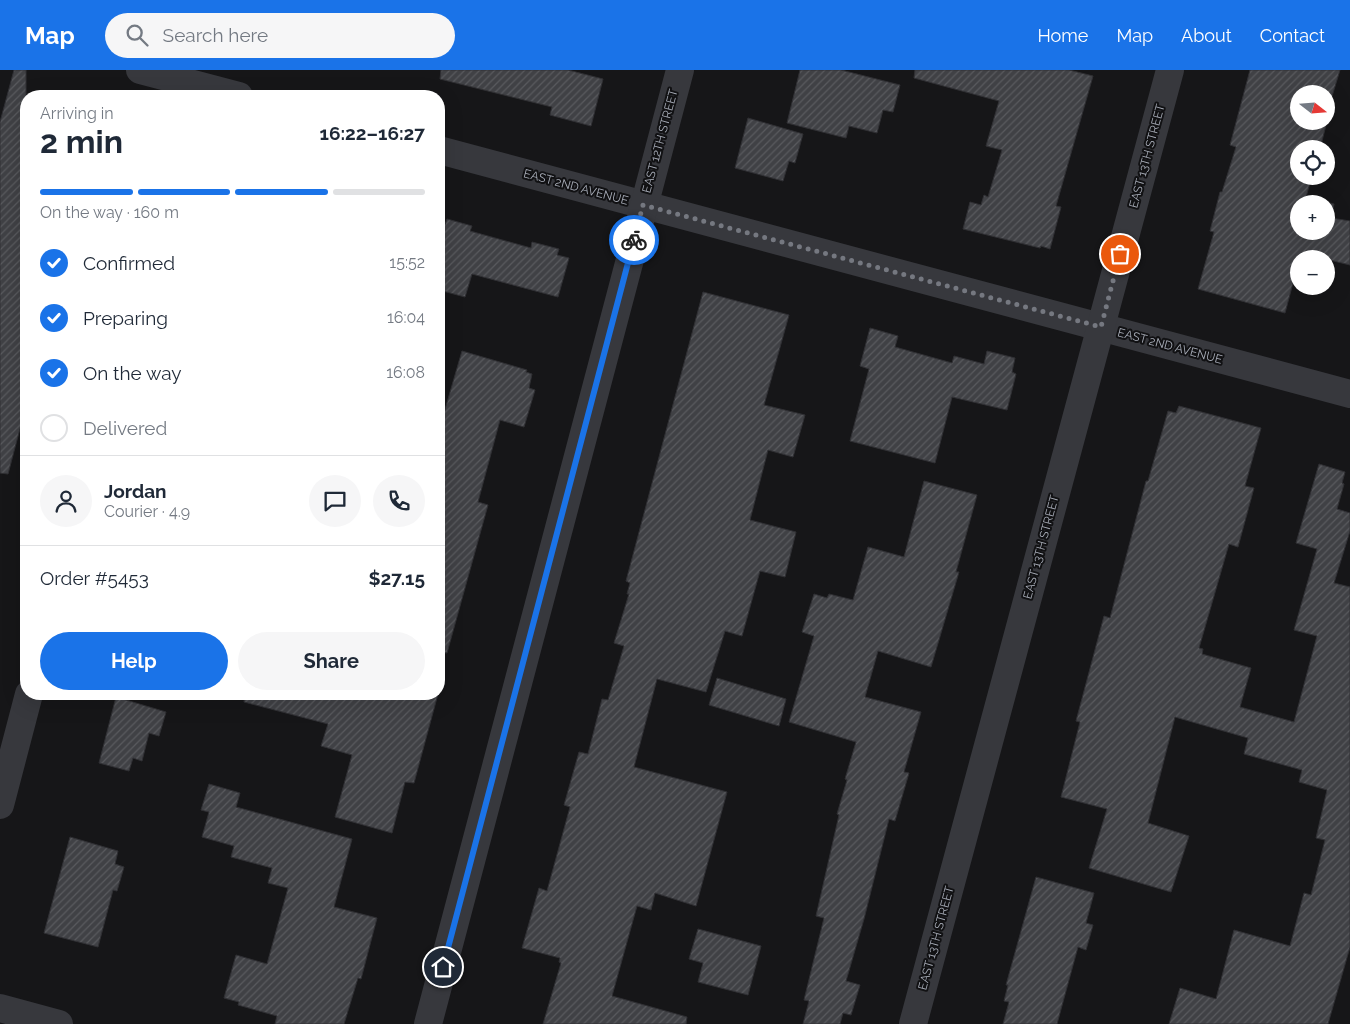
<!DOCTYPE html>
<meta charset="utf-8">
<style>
:root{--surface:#fff;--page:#f6f6f7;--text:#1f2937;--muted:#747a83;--line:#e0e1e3;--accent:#1a73e8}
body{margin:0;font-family:Raleway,sans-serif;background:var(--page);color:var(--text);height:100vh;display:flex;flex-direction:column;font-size:19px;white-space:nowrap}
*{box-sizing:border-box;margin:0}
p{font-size:16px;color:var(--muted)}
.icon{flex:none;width:28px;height:28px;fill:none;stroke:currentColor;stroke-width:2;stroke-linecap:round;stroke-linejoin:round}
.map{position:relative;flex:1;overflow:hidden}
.sheet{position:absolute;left:20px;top:20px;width:425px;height:610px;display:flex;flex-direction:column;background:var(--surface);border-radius:20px;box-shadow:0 5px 20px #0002}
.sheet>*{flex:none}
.needle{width:32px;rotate:107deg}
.controls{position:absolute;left:1290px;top:15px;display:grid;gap:10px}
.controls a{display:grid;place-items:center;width:45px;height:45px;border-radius:50%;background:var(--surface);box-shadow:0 5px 20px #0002;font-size:25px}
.pin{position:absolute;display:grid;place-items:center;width:42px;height:42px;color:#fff;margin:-21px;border:2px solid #fff;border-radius:50%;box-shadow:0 1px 5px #0007}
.courier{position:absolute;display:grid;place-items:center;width:50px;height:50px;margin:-25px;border:4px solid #1a73e8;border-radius:50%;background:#fff;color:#222;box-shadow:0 1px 6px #0007}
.summary em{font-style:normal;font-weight:700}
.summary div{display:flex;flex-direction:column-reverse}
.summary{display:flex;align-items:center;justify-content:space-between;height:85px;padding:0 20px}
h1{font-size:32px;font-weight:700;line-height:38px}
.bar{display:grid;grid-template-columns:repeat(4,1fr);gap:8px 5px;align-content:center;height:60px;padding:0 20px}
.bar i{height:6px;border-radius:4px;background:var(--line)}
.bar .active{background:var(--accent)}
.bar p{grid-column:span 4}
.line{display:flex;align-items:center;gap:12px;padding:0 20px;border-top:1px solid var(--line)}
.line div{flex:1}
.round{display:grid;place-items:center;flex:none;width:52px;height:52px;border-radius:26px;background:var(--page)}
ol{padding:0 20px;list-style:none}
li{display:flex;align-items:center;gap:15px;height:55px}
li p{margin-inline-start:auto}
li .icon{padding:5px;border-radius:50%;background:var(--accent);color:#fff;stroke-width:4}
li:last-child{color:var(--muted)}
li i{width:28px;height:28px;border:2px solid var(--line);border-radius:50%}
.button{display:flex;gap:10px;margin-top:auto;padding:10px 20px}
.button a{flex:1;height:58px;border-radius:30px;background:var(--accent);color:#fff;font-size:20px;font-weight:700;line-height:58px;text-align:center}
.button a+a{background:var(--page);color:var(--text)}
header{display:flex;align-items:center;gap:30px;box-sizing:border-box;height:70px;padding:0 25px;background:var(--accent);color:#fff}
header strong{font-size:24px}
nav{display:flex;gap:28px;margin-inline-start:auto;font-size:18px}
.search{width:350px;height:45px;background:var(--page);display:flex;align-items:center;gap:12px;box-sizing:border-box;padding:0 18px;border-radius:28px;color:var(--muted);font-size:19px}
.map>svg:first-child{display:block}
</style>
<header>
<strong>Map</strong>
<div class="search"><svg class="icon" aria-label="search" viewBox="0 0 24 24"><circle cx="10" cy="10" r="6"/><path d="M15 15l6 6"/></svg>Search here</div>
<nav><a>Home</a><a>Map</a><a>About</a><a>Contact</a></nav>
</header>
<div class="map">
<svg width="1350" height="954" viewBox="0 0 1350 954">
<defs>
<pattern id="building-hatch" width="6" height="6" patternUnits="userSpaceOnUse" patternTransform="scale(1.25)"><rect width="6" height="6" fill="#404145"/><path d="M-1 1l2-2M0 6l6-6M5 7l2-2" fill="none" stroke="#595a5e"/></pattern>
</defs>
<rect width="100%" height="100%" fill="#161618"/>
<!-- building -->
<g fill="url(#building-hatch)" stroke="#303034" fill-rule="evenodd">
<polygon points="14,0 26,0 26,336 8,404 0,403 0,52"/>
<polygon points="441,0 568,0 603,9 591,56 550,45 552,37 440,9"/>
<polygon points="800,0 841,0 900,15 893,42 883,40 877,63 849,56 846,68 787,53"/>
<polygon points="915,0 1069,0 1093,6 1056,136 1061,137 1050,179 1041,176 1040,178 963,159 970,132 981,135 984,125 988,127 1002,80 986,76 999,31 914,8"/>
<path d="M1250,0H1340L1326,46V24H1299V51H1325L1324,54L1326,55L1320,79H1299V106H1312L1306,127L1334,134L1331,148L1350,151V195L1301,183L1285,243L1198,219L1214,162L1210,161L1220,122H1222L1236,77L1230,75ZM1299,134H1326V161H1299Z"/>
<polygon points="748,48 803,64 795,93 789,91 783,111 735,98"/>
<polygon points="447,149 472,156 470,161 531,178 532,172 559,179 557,185 569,188 558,227 472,204 465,227 439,220 439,156 444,157"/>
<polygon points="703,222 789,245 764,335 805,345 793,387 768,380 750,450 796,462 785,507 760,501 742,566 725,561 706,622 657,609 634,697 727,722 696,836 655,823 651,840 637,836 612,926 687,947 686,954 543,954 561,893 559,892 560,888 522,878 539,818 547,821 570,737 564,735 579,682 588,684 602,629 608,630 624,576 614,573 629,524 627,524 630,513 626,511"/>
<polygon points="870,258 898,266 895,277 952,293 954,286 984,294 987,281 1015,288 1012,302 1016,304 1007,340 952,327 935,393 850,371 869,299 860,296"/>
<polygon points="462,281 527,300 526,302 532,304 529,318 535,320 524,357 500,350 478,432 488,435 447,583 439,582 439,360"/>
<polygon points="1179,336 1261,358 1245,416 1254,418 1238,477 1229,474 1199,578 1203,579 1202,584 1251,598 1240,637 1294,652 1317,566 1294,560 1317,479 1296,473 1319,394 1345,402 1342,413 1344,414 1337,439 1350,443 1350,461 1334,513 1350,517 1350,877 1328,954 1169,954 1180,918 1216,929 1234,860 1290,876 1304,823 1311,825 1325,770 1316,768 1327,720 1299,712 1302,700 1244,684 1248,668 1175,647 1148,753 1189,766 1171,822 1089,798 1107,739 1061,727 1080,652 1076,651 1104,546 1110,548 1146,411 1148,411 1168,341 1176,343"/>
<polygon points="924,411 977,425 956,502 959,502 931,597 878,581 865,627 921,642 904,702 909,703 895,751 889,749 864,849 846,911 860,915 851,945 843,943 840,954 803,954 809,931 804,930 824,848 816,846 839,745 837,744 847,710 845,709 856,672 789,652 814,566 802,562 814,524 827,528 829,524 853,530 868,477 904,487"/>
<polygon points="717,608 786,629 779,656 709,635"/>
<polygon points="245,624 438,624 414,713 405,712 392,763 335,747 352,685 321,676 328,654 244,632"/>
<polygon points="116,627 166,642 159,666 149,663 142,691 133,688 129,701 99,693"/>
<polygon points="209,714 240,723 236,737 352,769 334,837 377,848 361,909 358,908 344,954 275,954 277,946 238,935 239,932 224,928 236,885 267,894 288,818 268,813 272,798 231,787 234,776 202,767 209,742 201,740"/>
<polygon points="70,767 118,781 115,794 124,797 117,821 113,820 98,877 44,863"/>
<polygon points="1036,807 1094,823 1086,853 1093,855 1086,880 1078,877 1057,954 1003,954 1009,932 1004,931 1008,915 1006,915"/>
<polygon points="698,859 761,876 748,925 698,912 703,893 689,889"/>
</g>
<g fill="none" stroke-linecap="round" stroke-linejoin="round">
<!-- minor -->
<g stroke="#37383d" stroke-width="28">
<polyline points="140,0 239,26"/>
<polyline points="439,80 1350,324"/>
<polyline points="0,735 29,624"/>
<polyline points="0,938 59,954"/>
<polyline points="428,954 680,0"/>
<polyline points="913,954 1170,0"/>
</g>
</g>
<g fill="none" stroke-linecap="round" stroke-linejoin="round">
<!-- done -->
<polyline stroke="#757880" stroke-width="5" stroke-dasharray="0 9" points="634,170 643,135 1101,257 1120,184"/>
<!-- route -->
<polyline stroke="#1a73e8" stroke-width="6" points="443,897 634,170"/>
</g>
<g text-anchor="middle" stroke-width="4" stroke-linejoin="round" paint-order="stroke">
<!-- street labels -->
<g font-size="12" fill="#a8adb8" stroke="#111113">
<text transform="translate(660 71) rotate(-75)" y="4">EAST 12TH STREET</text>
<text transform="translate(1147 86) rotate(-75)" y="4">EAST 13TH STREET</text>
<text transform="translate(576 117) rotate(15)" y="4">EAST 2ND AVENUE</text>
<text transform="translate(1170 276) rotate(15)" y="4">EAST 2ND AVENUE</text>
<text transform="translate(1041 477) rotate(-75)" y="4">EAST 13TH STREET</text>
<text transform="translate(936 868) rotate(-75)" y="4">EAST 13TH STREET</text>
</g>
</g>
</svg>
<div class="controls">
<a><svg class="needle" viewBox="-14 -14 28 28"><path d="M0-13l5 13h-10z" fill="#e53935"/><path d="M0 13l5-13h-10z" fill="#747a83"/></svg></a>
<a><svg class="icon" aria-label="locate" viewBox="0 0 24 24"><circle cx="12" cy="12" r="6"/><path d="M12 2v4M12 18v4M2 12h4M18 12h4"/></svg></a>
<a>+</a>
<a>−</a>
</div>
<div class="pin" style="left:1120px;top:184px;background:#ea580c"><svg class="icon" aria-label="bag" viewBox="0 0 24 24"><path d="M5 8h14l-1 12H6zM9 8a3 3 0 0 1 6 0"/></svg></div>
<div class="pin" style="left:443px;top:897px;background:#1f2937"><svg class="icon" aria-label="home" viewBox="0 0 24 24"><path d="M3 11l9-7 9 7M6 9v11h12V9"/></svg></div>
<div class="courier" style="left:634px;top:170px"><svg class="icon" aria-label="bike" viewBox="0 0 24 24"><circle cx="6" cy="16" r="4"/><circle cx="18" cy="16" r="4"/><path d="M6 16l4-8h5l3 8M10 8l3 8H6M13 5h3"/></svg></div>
<section class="sheet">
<div class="summary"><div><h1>2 min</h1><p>Arriving in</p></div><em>16:22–16:27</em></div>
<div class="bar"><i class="active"></i><i class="active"></i><i class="active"></i><i></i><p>On the way · 160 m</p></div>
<ol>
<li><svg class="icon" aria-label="check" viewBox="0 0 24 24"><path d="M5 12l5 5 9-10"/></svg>Confirmed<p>15:52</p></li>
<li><svg class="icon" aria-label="check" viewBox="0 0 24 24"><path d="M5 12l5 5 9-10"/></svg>Preparing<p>16:04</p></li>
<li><svg class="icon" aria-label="check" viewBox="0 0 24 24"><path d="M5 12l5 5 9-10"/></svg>On the way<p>16:08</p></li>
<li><i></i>Delivered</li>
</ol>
<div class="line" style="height:90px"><a class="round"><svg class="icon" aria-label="person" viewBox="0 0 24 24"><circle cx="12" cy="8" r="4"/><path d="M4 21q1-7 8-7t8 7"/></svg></a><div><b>Jordan</b><p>Courier · 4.9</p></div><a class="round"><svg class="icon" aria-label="chat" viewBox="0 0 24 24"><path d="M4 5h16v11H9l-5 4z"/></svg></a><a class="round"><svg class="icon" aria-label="phone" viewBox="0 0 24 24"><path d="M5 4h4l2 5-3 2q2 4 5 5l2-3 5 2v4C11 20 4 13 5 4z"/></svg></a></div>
<div class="line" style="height:65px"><div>Order #5453</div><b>$27.15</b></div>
<div class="button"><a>Help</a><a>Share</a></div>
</section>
</div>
